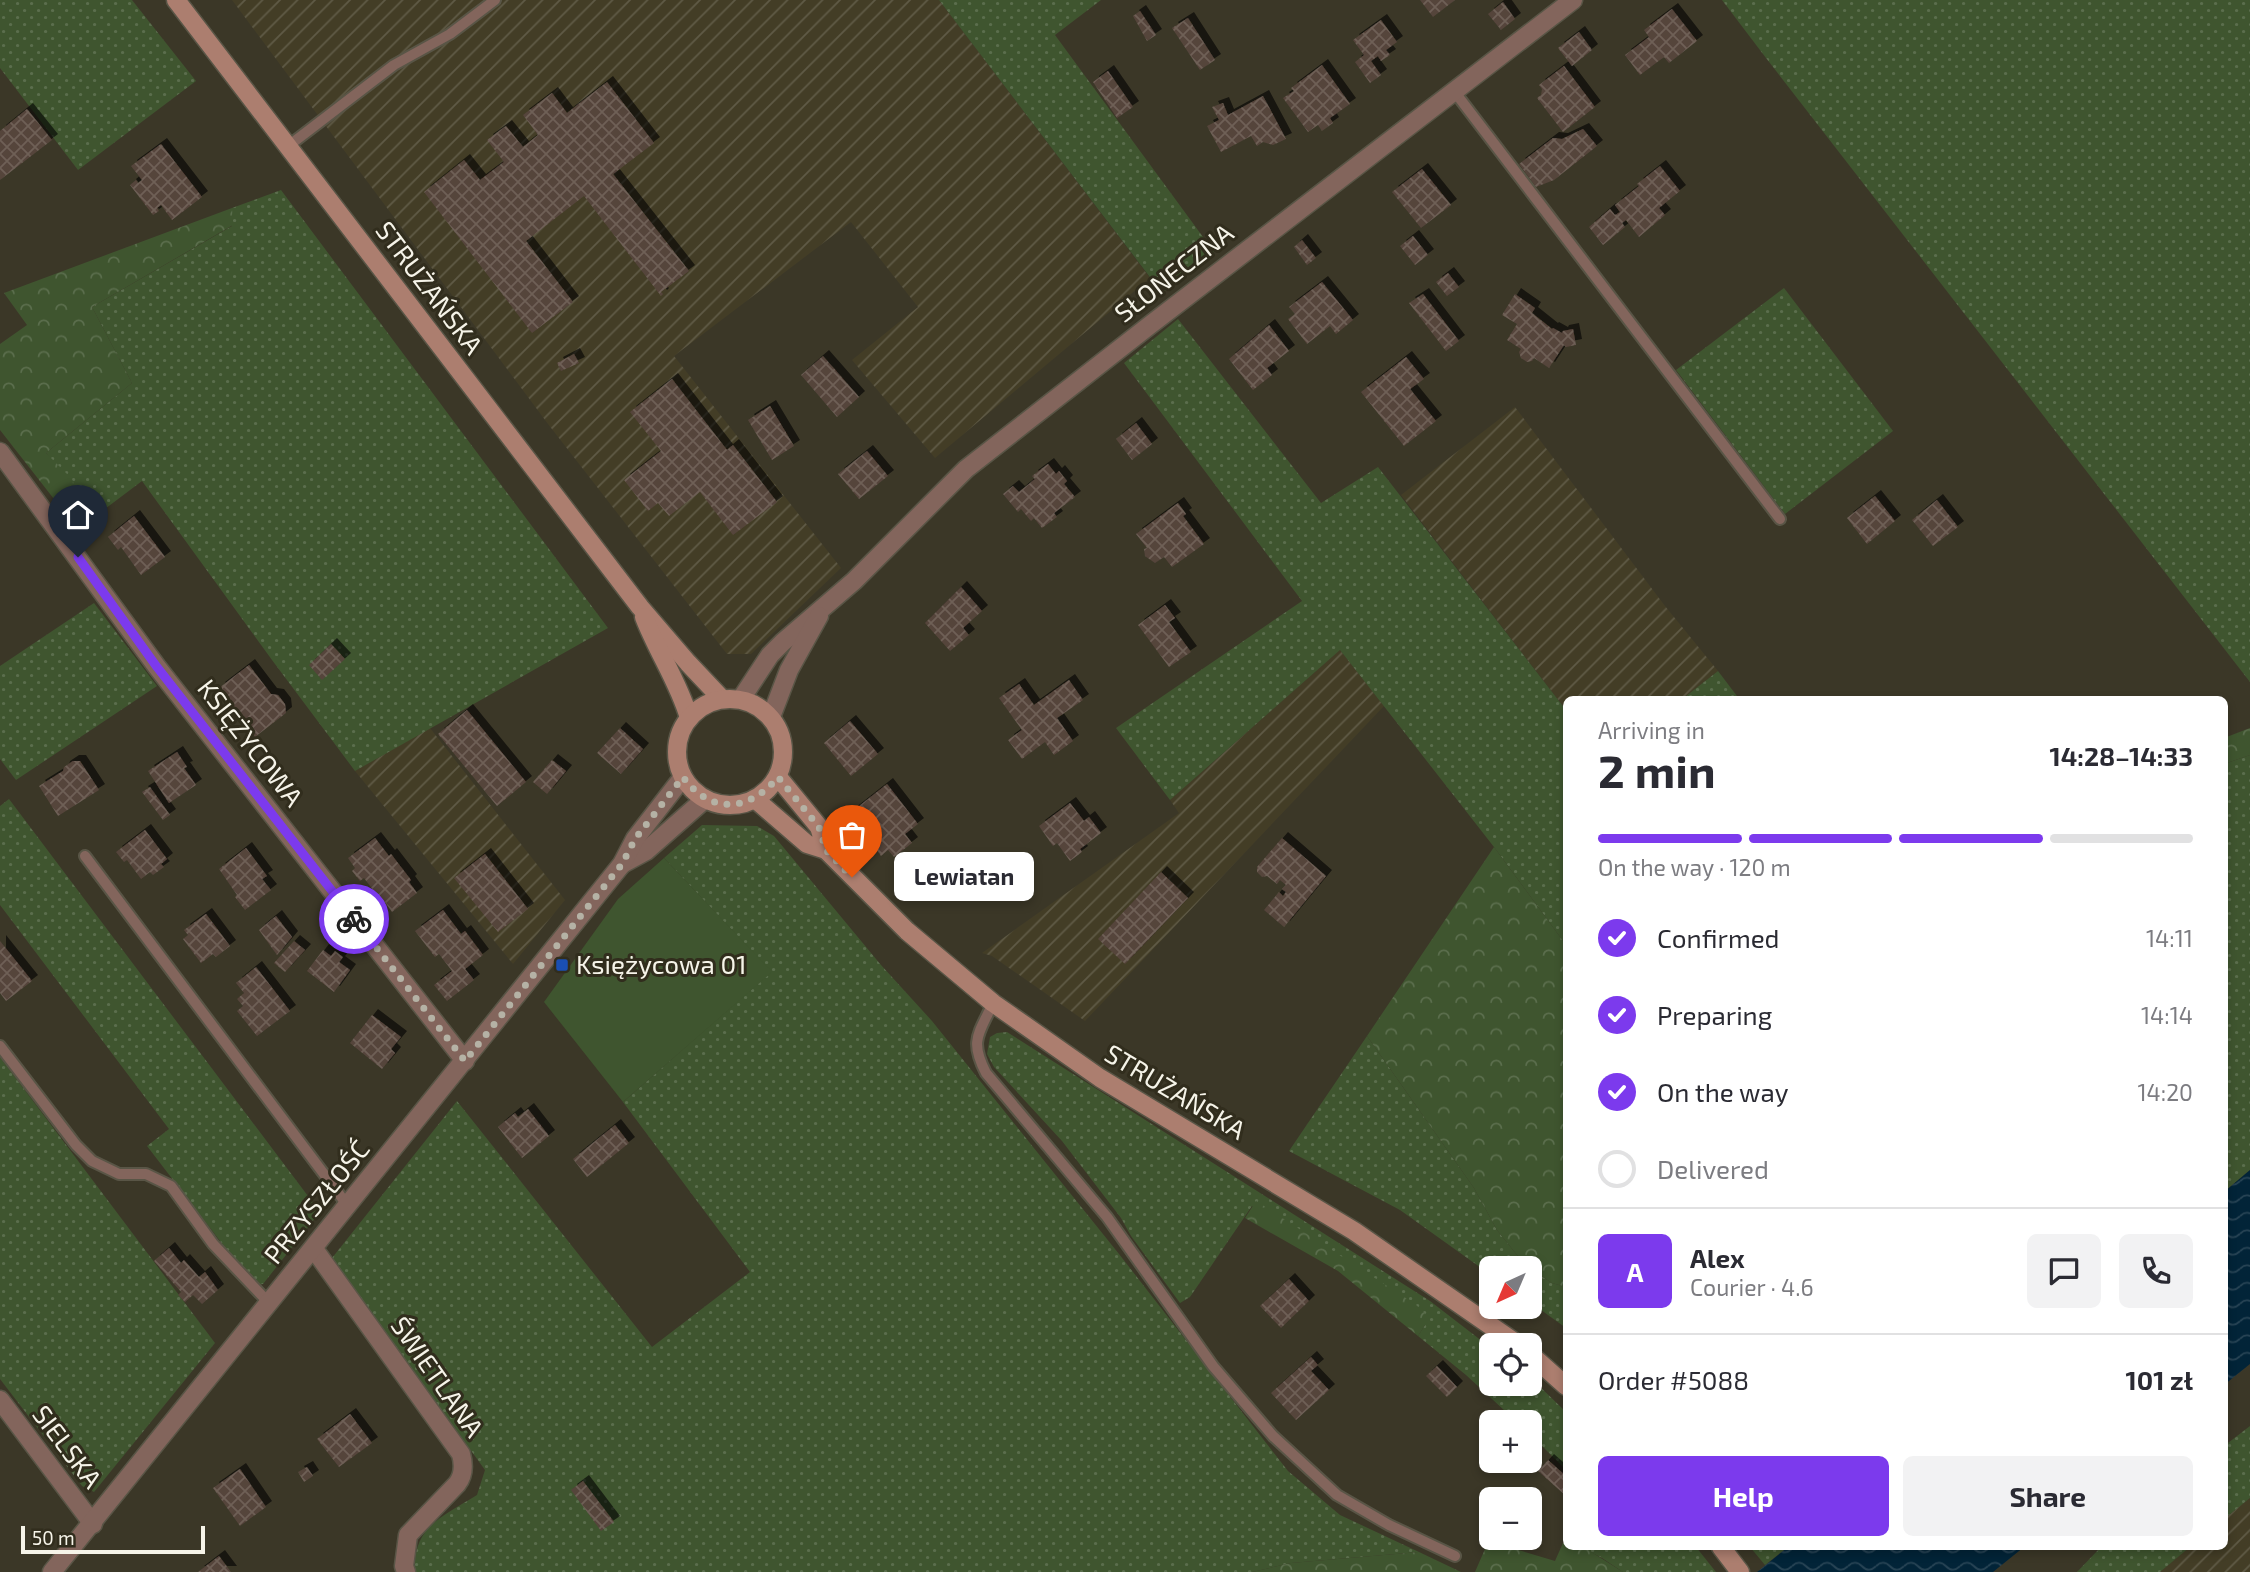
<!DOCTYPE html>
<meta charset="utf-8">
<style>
:root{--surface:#fff;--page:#f2f2f3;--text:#2b2b33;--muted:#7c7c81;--line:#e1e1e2;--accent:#7c3aed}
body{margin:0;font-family:"Exo 2",sans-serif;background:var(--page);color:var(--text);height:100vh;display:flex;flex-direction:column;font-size:26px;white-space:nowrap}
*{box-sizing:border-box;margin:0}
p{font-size:23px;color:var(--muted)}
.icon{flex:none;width:38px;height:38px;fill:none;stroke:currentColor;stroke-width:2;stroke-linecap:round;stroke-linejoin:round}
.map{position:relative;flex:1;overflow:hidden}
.side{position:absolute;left:1563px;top:696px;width:665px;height:854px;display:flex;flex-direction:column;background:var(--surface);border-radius:10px;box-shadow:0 4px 10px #0003}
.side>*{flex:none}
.needle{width:46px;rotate:224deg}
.tools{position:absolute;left:1479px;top:1256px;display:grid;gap:14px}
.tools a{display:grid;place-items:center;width:63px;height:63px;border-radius:10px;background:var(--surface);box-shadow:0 4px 10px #0003;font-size:35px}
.scale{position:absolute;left:21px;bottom:18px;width:184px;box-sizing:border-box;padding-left:7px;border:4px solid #f6f4e9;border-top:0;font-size:19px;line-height:24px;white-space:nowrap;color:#f6f4e9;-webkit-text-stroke:5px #312d1d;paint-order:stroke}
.pin{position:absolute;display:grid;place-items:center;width:60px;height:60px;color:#fff;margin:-72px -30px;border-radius:50% 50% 50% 0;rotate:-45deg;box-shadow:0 0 7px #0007}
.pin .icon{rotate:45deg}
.courier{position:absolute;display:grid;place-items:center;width:70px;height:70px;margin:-35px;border:5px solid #7c3aed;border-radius:50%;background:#fff;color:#222;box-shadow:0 2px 9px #0007}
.bubble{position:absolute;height:49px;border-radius:10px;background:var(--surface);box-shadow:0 4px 10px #0003;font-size:23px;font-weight:700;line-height:49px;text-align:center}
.overview em{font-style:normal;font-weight:700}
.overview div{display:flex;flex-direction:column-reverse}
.overview{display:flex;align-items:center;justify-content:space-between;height:119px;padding:0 35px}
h1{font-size:46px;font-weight:700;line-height:52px}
.bar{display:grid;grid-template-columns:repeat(4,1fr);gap:10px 7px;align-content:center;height:84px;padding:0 35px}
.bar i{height:9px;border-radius:5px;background:var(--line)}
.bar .active{background:var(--accent)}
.bar p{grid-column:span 4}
.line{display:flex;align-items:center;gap:18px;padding:0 35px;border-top:2px solid var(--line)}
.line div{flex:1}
.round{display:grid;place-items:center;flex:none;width:74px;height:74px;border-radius:10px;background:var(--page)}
ol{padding:0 35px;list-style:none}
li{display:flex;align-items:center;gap:21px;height:77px}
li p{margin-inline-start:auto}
li .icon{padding:7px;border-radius:50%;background:var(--accent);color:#fff;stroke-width:4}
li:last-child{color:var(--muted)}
li i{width:38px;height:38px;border:4px solid var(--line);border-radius:50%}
.action{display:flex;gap:14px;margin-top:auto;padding:14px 35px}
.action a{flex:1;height:80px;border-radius:10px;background:var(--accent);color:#fff;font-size:28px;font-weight:700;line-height:80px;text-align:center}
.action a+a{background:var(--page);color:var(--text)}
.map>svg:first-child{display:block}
</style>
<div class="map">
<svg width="2250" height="1572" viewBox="0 0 2250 1572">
<defs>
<pattern id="industrial-furrows" width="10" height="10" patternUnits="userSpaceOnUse" patternTransform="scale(1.75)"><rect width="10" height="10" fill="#433d26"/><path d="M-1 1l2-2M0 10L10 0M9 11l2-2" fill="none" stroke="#5f5a46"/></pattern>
<pattern id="grass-dots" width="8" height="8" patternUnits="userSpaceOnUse" patternTransform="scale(1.75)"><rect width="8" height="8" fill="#3f552f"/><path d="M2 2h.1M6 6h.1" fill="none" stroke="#5b6e4d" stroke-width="1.8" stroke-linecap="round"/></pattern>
<pattern id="forest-crowns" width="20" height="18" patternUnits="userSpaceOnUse" patternTransform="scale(1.75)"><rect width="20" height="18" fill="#3f552f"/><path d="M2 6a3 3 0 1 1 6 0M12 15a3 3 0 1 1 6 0" fill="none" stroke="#5b6e4d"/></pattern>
<pattern id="water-waves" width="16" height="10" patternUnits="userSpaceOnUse" patternTransform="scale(1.75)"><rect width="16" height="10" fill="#022438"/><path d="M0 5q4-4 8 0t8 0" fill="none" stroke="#284455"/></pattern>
<pattern id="building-cross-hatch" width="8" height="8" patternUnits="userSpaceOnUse" patternTransform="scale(1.75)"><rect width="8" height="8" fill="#55443b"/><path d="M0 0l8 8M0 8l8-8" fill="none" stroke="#6e6057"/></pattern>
<filter id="shadow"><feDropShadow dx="6" dy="-6" stdDeviation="0" flood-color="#0009"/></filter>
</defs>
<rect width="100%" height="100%" fill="#3b3727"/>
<!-- industrial -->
<g fill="url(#industrial-furrows)">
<polygon points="232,0 939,0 1150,278 935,458 852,360 918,307 851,222 674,356 841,568 751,654 727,654 548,424"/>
<polygon points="1515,407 1665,606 1718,671 1681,700 1566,700 1566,710 1401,495"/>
<polygon points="1340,650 1384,706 1085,1021 992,956 982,953 1179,813 1170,800"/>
<polygon points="430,728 565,900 513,964 355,771"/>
<polygon points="2250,1498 2250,1572 2160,1572 2190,1547 2224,1547 2224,1519"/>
</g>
<!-- grass -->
<g fill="url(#grass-dots)">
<polygon points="0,0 132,0 196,81 78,170 0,68"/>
<polygon points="939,0 1101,0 1055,35 1214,252 1162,293"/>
<polygon points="1722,0 2250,0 2250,682 1766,58"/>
<polygon points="281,190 608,628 355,771 272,660 142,481 77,530 61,508 75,487 46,453 132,383 92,307 232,226 232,208"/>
<polygon points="1784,288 1893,431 1785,514 1676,370"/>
<polygon points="1178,319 1321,503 1378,467 1566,710 1566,945 1494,847 1340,650 1170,800 1116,728 1302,601 1124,363"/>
<polygon points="94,603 157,686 16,780 0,759 0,666"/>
<polygon points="1718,671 1740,700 1681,700"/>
<polygon points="2250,755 2250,1170 2224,1192 2224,764"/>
<polygon points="9,799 320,1212 263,1284 256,1285 250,1280 147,1146 169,1129 0,905 0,806"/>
<path d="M702,825L757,826L774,836L881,965L932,1021L1119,1254L1288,1471L1340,1515L1419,1552L1291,1563L1252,1572H415C412,1526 444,1516 477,1495L485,1470L332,1258L457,1101L652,1347L750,1272L623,1102L771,972L664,858Z"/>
<polygon points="1007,1032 1430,1301 1491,1348 1491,1384 1530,1384 1530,1378 1534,1381 1566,1412 1566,1470 1530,1434 1530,1423 1518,1423 1466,1375 1418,1336 1425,1325 1252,1206 1190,1297 1180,1303 1131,1236 1121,1218 1062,1141 994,1067 987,1054 990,1037 997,1033"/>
<polygon points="1367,1036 1474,1188 1497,1230 1525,1265 1552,1283 1566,1287 1566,1328 1530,1302 1530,1269 1491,1269 1491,1275 1400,1210 1289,1151"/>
<polygon points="0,1057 215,1343 94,1492 82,1486 0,1379"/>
<polygon points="2250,1426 2250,1498 2224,1519 2224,1446"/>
<polygon points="1581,1547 1696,1547 1716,1572 1623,1572 1602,1558"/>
<polygon points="1750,1547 1788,1547 1765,1565"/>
<polygon points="2101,1547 2190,1547 2160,1572 2077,1572"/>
</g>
<!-- forest -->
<g fill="url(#forest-crowns)">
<polygon points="232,208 233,225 92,307 132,383 46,453 72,479 75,487 61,508 0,430 0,344 27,325 4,293"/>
<polygon points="2250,728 2250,755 2224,764 2224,738"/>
<polygon points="1494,847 1566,945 1566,1287 1552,1283 1525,1265 1497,1230 1474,1188 1367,1036"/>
<polygon points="1256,1201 1415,1304 1427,1315 1425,1325 1418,1336 1338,1271 1245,1218"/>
<polygon points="1492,1542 1555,1561 1563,1543 1566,1544 1566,1547 1585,1548 1623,1572 1475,1572 1485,1549"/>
<polygon points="1419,1552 1461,1572 1252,1572 1291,1563"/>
</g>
<!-- park -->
<polygon fill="#3f552f" points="664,858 772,972 623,1102 544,1002 618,899"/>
<!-- water -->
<g fill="url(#water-waves)">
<polygon points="2250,1170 2250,1364 2224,1385 2224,1192"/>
<polygon points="1788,1547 2024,1547 1993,1572 1757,1572"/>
</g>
<!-- building -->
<g fill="url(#building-cross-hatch)" filter="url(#shadow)">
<polygon points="1420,0 1455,0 1433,17"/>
<polygon points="1503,2 1515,19 1501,30 1488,14"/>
<polygon points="1672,9 1697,41 1669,63 1664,57 1640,75 1625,55 1649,37 1644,30"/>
<polygon points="1140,11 1156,35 1147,41 1133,16"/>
<polygon points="1188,18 1215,60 1200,70 1172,28"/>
<polygon points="1381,20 1397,42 1386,50 1390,55 1381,61 1378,56 1371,61 1381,75 1370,83 1355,62 1364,55 1353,40"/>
<polygon points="1579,32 1592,50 1572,66 1558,48"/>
<polygon points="1322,65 1350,104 1330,118 1333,123 1322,131 1318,125 1308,132 1283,98 1294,91 1291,88"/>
<polygon points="1564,66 1595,107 1563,132 1537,98 1541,95 1542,89 1539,85"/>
<polygon points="1108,71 1133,107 1117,118 1093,82"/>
<polygon points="607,82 654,143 613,174 689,271 661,292 663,294 661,296 584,196 526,241 573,302 532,333 424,192 464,160 480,180 504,162 487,140 506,126 523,147 538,135 523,115 552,93 567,113"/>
<polygon points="1263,96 1286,139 1273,145 1263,142 1257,146 1251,136 1221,152 1207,126 1219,120 1212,107 1223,103 1228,115"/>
<polygon points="27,109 52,140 0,180 0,131"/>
<polygon points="1583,129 1597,146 1554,180 1536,187 1519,164 1553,138 1562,139"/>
<polygon points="161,144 202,197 172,220 161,205 157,208 159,211 153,215 130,185 136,180 138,183 142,180 131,166"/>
<polygon points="1660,166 1680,191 1659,208 1665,215 1639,237 1626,220 1622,223 1625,227 1603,245 1589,227 1610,209 1615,215 1620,212 1615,205 1639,186 1637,184"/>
<polygon points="1422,169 1451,205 1421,228 1392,192"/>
<polygon points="1413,236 1428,255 1415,265 1400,246"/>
<polygon points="1302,240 1316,258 1307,265 1294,247"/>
<polygon points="1448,273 1459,287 1447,296 1436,282"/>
<polygon points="1322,282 1353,320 1336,334 1330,326 1307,344 1288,319 1295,314 1289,307"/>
<polygon points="1423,294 1459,341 1446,351 1409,303"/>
<polygon points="1515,294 1535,308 1532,313 1552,329 1553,328 1562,333 1563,331 1573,329 1576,345 1566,347 1564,345 1549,368 1534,358 1532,361 1527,362 1521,358 1519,352 1521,349 1507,340 1517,324 1502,315"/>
<polygon points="1269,325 1289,351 1267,368 1272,375 1253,390 1229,359"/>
<polygon points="574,354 579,363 561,371 557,363"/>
<polygon points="823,356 859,397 837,417 801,375"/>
<polygon points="1406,357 1424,379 1410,389 1436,421 1404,446 1361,392"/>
<polygon points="672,379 727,450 733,445 777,502 733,535 700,492 669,516 658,503 648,511 624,480 661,451 630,412"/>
<polygon points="770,406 794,446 772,460 748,420"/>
<polygon points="1136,423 1152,444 1132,460 1116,439"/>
<polygon points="867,451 888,476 859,499 838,474"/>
<polygon points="1048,464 1056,474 1059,471 1067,481 1064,484 1075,497 1054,513 1057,517 1042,528 1034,518 1031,521 1021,509 1018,512 1003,494 1013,486 1019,492 1035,479 1032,476"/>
<polygon points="1875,496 1895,521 1867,544 1847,518"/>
<polygon points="1937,500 1958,527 1933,546 1912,520"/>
<polygon points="1178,503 1186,514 1183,516 1204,544 1172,567 1164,557 1155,563 1145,556 1144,549 1147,548 1136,534"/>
<polygon points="134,516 165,557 141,575 121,547 118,550 108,537"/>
<polygon points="961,587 982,611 963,628 969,635 950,651 925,623"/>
<polygon points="1165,605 1175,618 1169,622 1191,652 1169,667 1138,625"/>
<polygon points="331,644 345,659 322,680 309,665"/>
<polygon points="249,665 271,694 278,695 285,704 286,713 255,737 219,688"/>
<polygon points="1069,680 1083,700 1057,718 1073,741 1054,755 1045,742 1022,759 1008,740 1022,730 999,698 1019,684 1034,705"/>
<polygon points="467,710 526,782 497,806 438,734"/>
<polygon points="850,721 878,754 851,776 824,743"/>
<polygon points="620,728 643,749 621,774 597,753"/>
<polygon points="177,752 187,767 184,768 196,785 169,803 148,771"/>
<polygon points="552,760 566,771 547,794 533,782"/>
<polygon points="73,761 80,761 99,790 58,816 39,786 63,771 64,767"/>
<polygon points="887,784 918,824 905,834 912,843 894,857 888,850 881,856 849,814"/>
<polygon points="150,787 170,815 163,820 142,792"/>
<polygon points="1070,803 1084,821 1089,817 1101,833 1080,849 1082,852 1070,861 1057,843 1053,846 1039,826"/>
<polygon points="145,830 167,859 161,864 164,867 153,875 150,872 141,879 127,860 124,862 116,852"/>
<polygon points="375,838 389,856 391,854 411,880 409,882 417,893 392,912 384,901 382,902 364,878 360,881 352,871 355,868 348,858"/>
<polygon points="1282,838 1326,876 1284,927 1264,910 1279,892 1283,896 1286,892 1282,889 1286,885 1280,880 1277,884 1267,876 1262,877 1257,872 1257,867"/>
<polygon points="246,848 267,876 262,879 271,890 245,910 235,897 237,895 219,869"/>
<polygon points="485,854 528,909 498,932 454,878"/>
<polygon points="1161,872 1188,898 1125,964 1098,939"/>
<polygon points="443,910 461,934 465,931 483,955 465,969 474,980 447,1001 434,985 452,971 439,954 435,957 415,931"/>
<polygon points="206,914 230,946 216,957 213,954 201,963 183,939 188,935 184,930"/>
<polygon points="276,916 292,937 277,955 259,930"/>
<polygon points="0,941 32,981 6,1001 0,993"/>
<polygon points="294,941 305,950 285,972 274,963"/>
<polygon points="323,950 331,956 335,951 343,957 339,962 350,970 334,992 307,971"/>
<polygon points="256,967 290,1011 257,1036 237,1011 243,1006 237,999 244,993 236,983"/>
<polygon points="372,1015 401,1037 391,1049 395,1053 382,1069 350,1043"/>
<polygon points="528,1109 549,1136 522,1158 498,1127 515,1113 518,1117"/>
<polygon points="615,1125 629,1143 587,1177 573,1159"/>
<polygon points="169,1248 181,1263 184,1260 199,1277 205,1272 218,1290 202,1304 193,1295 185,1302 178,1295 181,1292 154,1261"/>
<polygon points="1289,1279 1309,1301 1281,1328 1260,1306"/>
<polygon points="1311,1357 1318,1365 1311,1371 1329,1390 1296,1420 1271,1393"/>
<polygon points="1437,1366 1457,1387 1447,1397 1426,1376"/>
<polygon points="350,1414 372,1443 339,1467 317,1439"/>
<polygon points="1548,1460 1566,1476 1566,1496 1538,1471"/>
<polygon points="307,1467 313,1476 304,1482 298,1472"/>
<polygon points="240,1469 266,1507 240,1526 213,1488"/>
<polygon points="583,1481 614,1522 601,1531 571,1490"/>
<polygon points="219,1556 231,1572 198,1572"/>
</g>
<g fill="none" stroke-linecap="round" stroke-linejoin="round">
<!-- service casing -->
<g stroke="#595546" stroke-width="14">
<g id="service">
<polyline points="1454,91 1780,519"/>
<polyline points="287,147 394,65 450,34 495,0"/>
<polyline points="85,856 348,1206"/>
<path d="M993,1003C979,1034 969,1040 986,1073L1107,1217L1213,1366L1273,1436L1337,1495L1389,1525L1455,1556"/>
<polyline points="0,1046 76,1145 92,1161 119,1174 146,1174 171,1186 213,1244 270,1304"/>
</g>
</g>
<!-- minor casing -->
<g stroke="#595546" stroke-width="21">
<g id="minor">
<polyline points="0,452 157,667 465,1061"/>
<path d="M314,1249L461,1454C464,1465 464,1475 457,1484L408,1535L404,1566L406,1572"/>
<polyline points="0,1400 93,1524"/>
</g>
</g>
<!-- tertiary casing -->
<g stroke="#595546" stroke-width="21">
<g id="tertiary">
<polyline points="741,699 770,655 783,642 854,581 966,469 1150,325 1573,0"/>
<polyline points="771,717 789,670 819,616"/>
<polyline points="622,864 646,851 705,799"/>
<polyline points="52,1572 622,864 635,839 683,777"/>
</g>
</g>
<!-- secondary casing -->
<g stroke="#595546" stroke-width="21">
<g id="secondary">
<polyline points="176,0 640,607 688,663 722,699"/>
<path d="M644,617C657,651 679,683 689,718"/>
<circle cx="730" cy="752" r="53"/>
<polyline points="778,777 819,827 826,850 907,931 993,1003 1100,1078 1354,1231 1520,1346"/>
<polyline points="755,799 807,844 826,850"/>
<polyline points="1530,1354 1566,1386"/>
<polyline points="1721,1547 1740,1572"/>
</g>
</g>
<!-- service -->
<use href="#service" stroke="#83655c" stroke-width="10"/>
<!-- minor -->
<use href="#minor" stroke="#83655c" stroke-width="18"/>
<!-- tertiary -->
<use href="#tertiary" stroke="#83655c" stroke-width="18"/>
<!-- secondary -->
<use href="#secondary" stroke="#ac7e6f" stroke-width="18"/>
</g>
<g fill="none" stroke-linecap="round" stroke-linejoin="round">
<!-- done -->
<path stroke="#b5b2a5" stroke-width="7" stroke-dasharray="0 12.6" d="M354,919L465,1061L622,864L635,839L683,777C711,815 749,812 778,777L819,827L826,850L852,877"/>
<!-- route -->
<polyline stroke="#7c3aed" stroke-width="9" points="78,557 157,667 354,919"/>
</g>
<!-- markers -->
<rect fill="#1a4fb4" stroke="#312d1d" stroke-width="2.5" x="555" y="958" width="14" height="14" rx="3.5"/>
<g text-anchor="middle" stroke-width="6" stroke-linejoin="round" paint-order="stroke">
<!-- street labels -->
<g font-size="26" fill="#f6f4e9" stroke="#312d1d">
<text transform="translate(1174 273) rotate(-38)" y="9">SŁONECZNA</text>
<text transform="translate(429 288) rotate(53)" y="9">STRUŻAŃSKA</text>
<text transform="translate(250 743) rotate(52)" y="9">KSIĘŻYCOWA</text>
<text transform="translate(1175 1092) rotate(31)" y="9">STRUŻAŃSKA</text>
<text transform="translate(317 1202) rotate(-51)" y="9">PRZYSZŁOŚĆ</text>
<text transform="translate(437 1377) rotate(55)" y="9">ŚWIETLANA</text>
<text transform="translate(67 1447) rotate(53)" y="9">SIELSKA</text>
</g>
<!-- poi labels -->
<g font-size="26" fill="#f6f4e9" stroke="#312d1d" text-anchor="start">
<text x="576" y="974">Księżycowa 01</text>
</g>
</g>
</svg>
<div class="tools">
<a><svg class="needle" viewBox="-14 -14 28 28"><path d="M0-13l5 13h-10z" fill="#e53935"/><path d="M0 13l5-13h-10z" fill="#7c7c81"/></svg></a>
<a><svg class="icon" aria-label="locate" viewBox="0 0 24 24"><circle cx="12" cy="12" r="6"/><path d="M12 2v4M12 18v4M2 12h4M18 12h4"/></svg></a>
<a>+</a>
<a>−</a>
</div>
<div class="scale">50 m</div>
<div class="pin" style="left:852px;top:877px;background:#ea580c"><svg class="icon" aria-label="bag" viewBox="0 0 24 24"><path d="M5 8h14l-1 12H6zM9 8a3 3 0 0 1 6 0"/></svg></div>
<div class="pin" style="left:78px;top:557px;background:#1f2937"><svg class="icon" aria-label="home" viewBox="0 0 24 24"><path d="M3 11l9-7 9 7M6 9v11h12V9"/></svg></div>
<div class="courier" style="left:354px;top:919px"><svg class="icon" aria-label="bike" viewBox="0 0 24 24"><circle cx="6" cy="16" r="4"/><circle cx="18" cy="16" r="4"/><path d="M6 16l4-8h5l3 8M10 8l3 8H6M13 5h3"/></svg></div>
<div class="bubble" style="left:894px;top:852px;width:140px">Lewiatan</div>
<section class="side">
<div class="overview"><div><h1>2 min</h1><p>Arriving in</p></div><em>14:28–14:33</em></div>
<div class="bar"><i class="active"></i><i class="active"></i><i class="active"></i><i></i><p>On the way · 120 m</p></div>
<ol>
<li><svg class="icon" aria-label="check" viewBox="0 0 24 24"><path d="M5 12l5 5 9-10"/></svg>Confirmed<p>14:11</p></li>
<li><svg class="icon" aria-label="check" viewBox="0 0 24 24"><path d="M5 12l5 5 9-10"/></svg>Preparing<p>14:14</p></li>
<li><svg class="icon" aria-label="check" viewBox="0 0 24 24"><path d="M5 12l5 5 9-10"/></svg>On the way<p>14:20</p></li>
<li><i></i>Delivered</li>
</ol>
<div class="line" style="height:126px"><b class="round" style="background:var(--accent);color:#fff">A</b><div><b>Alex</b><p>Courier · 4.6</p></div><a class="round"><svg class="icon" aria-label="chat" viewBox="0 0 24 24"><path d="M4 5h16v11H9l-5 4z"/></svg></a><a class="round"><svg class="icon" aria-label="phone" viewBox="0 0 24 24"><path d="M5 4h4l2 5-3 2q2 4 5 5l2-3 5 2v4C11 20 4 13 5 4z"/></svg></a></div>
<div class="line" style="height:91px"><div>Order #5088</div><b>101 zł</b></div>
<div class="action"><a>Help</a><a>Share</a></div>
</section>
</div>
